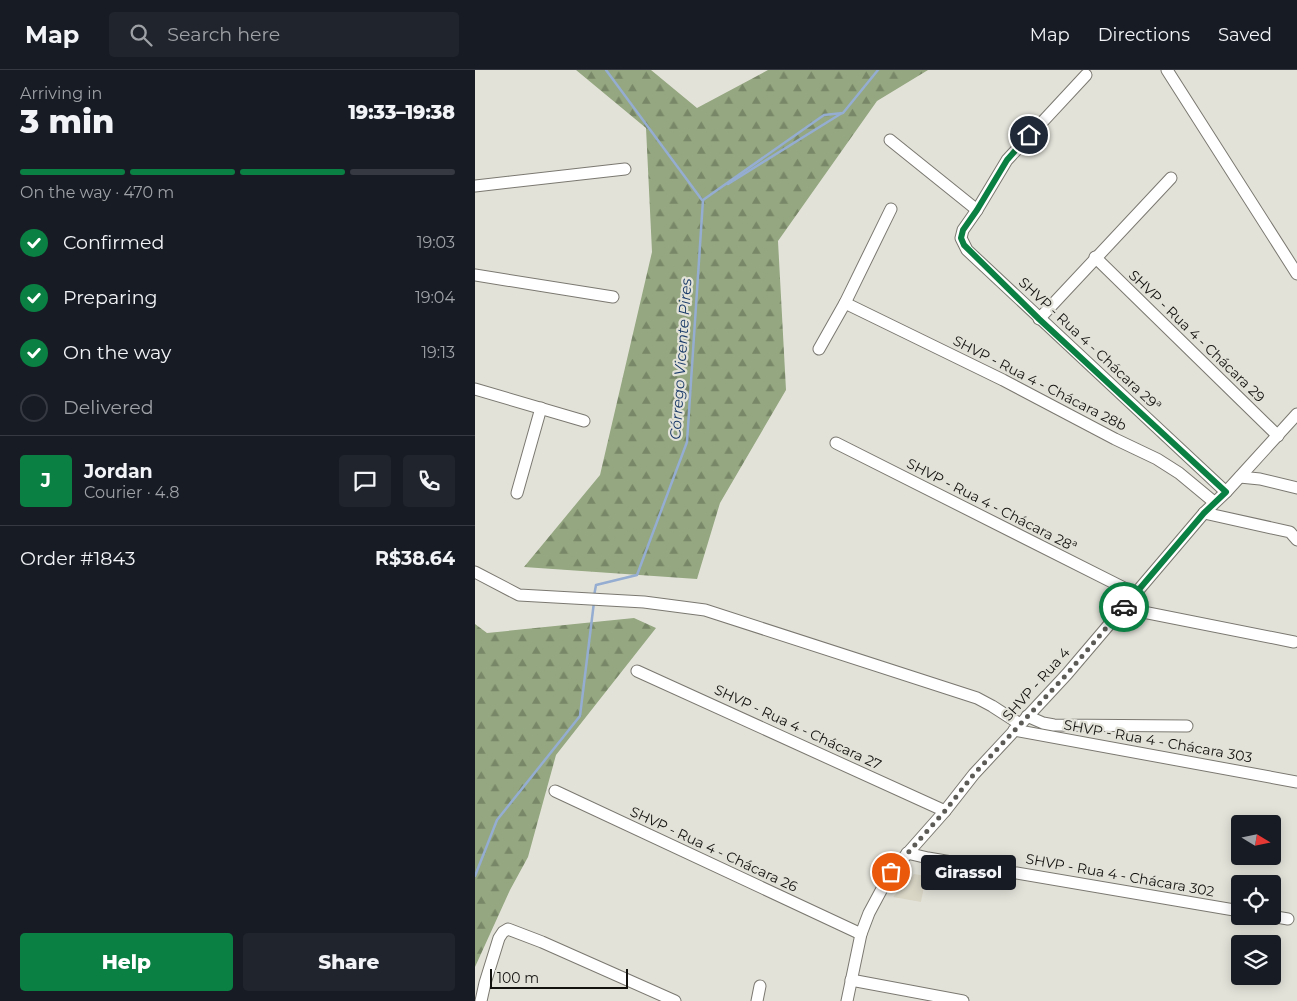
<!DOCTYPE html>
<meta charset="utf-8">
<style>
:root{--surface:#171b24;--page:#20242c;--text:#f1f3f6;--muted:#9ea1a6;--line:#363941;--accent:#0b8043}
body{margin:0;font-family:Montserrat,sans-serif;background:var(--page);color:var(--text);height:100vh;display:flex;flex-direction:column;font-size:19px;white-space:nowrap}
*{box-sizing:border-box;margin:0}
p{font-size:16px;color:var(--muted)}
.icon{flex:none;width:28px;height:28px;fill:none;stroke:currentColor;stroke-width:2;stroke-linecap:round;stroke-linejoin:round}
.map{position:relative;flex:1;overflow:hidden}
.panel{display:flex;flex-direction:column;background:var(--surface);width:475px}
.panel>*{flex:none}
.needle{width:32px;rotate:100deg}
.tools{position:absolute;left:756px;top:745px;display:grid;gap:10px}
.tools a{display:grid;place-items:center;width:50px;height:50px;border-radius:5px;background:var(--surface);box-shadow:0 2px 12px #0003;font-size:25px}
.scale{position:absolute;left:15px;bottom:12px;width:138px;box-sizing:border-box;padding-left:5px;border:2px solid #13120f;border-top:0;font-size:14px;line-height:18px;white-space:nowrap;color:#13120f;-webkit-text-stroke:4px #e3e2d9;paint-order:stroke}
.pin{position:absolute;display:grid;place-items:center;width:42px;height:42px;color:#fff;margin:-21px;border:2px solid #fff;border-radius:50%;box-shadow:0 1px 5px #0007}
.courier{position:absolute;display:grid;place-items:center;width:50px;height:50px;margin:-25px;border:4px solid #0b8043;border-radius:50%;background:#fff;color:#222;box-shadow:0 1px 6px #0007}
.bubble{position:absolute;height:35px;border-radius:5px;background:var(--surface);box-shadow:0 2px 12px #0003;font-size:16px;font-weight:800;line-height:35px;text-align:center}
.headline em{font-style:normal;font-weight:800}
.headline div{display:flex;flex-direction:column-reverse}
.headline{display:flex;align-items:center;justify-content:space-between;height:85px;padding:0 20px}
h1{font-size:32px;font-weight:800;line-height:38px}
.bar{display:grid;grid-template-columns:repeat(4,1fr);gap:8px 5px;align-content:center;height:60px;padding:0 20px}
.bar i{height:6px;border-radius:4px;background:var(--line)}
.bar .current{background:var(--accent)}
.bar p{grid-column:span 4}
.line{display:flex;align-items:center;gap:12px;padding:0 20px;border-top:1px solid var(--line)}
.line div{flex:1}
.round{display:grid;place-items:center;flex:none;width:52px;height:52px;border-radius:5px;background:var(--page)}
ol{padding:0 20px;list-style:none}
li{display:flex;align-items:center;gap:15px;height:55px}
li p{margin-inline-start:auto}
li .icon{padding:5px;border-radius:50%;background:var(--accent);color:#fff;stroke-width:4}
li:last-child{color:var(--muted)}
li i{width:28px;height:28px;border:2px solid var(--line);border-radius:50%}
.action{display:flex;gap:10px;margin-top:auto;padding:10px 20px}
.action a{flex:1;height:58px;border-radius:5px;background:var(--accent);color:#fff;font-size:20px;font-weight:800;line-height:58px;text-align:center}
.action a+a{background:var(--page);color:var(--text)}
header{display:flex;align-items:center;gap:30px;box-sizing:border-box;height:70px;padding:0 25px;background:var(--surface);border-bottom:1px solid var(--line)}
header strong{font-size:24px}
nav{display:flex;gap:28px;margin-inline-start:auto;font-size:18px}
.search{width:350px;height:45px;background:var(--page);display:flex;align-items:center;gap:12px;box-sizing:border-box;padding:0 18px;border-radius:5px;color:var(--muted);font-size:19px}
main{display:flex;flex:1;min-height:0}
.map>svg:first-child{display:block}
</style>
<header>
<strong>Map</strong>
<div class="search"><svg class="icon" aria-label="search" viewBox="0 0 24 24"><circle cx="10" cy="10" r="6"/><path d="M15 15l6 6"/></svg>Search here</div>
<nav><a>Map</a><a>Directions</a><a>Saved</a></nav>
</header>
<main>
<section class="panel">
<div class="headline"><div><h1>3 min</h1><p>Arriving in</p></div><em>19:33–19:38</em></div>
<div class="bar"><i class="current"></i><i class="current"></i><i class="current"></i><i></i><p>On the way · 470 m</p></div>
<ol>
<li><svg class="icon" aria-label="check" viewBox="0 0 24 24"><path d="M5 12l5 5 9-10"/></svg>Confirmed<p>19:03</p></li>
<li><svg class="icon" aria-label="check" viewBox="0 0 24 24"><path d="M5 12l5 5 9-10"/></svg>Preparing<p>19:04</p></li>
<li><svg class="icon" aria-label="check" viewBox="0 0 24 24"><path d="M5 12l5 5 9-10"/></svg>On the way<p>19:13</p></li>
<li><i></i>Delivered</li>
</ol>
<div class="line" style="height:90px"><b class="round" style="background:var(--accent);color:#fff">J</b><div><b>Jordan</b><p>Courier · 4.8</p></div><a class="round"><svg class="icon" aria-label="chat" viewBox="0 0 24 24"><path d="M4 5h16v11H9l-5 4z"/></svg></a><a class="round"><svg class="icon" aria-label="phone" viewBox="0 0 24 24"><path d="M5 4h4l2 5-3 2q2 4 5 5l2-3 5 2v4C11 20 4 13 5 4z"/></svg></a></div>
<div class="line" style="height:65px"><div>Order #1843</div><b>R$38.64</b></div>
<div class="action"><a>Help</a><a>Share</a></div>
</section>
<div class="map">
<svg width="822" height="931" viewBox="0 0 822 931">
<defs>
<pattern id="forest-firs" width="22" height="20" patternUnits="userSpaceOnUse" patternTransform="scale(1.25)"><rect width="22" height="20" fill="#94a780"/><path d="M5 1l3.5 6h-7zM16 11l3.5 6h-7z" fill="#788767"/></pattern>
</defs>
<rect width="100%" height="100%" fill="#e3e2d9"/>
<!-- built -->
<polygon fill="#d9d6c6" points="439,804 451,806 446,832 418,827"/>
<!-- forest -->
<g fill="url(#forest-firs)">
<polygon points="101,0 176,0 222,38 293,0 453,0 402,31 303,171 311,320 245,433 222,509 49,497 125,405 177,182 171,58"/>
<polygon points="159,548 181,558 81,685 53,787 35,820 0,897 0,554 12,563"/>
</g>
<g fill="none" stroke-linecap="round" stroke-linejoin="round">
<!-- stream -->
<g stroke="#94add1" stroke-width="2.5">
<polyline points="131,0 227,130"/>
<polyline points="253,114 367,43"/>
<polyline points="119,526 121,515 162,505 212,372 228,130 349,45 368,43 403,0"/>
<polyline points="0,806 22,750 105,646 119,532"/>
</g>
<!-- minor casing -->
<g stroke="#7a7870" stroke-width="13">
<g id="minor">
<polyline points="692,0 822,204"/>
<polyline points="611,5 532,90 502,140 488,160 486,168 492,180 751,422"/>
<polyline points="415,70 502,140"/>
<polyline points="0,116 150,99"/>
<polyline points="620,187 803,366"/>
<polyline points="0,205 138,227"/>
<polyline points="370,233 528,310 640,369 682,389 704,403 739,432"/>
<polyline points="564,249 696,108"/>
<polyline points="344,279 370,233 416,139"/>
<polyline points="0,319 109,351"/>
<polyline points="361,373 661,524"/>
<polyline points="765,407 785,409 822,418"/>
<polyline points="42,423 66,338"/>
<polyline points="729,443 815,462 822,470"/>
<polyline points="0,502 44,525 169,532 230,540 502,628 517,636 545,654"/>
<polyline points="648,538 819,572"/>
<polyline points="162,601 470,741"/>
<polyline points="552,646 568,653 579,655 712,656"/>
<polyline points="539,660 822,712"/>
<polyline points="80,721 386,864"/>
<polyline points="432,783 453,788 765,841"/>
<polyline points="795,846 813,849"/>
<polyline points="376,910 488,931"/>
<polyline points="6,931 10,913 24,868 28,862 33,859 67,872 200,931"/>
<polyline points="282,931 285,916"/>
<polyline points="372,931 386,864 394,843 416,802 470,741 499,704 592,604 729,443 751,422 822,344"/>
</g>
</g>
<!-- minor -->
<use href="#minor" stroke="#fff" stroke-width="11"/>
</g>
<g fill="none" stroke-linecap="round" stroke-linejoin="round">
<!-- done -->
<polyline stroke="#5c5b56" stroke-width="5" stroke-dasharray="0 9" points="416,802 470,741 499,704 592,604 649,537"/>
<!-- route -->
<polyline stroke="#0b8043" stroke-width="6" points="554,65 532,90 502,140 488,160 486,168 489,175 564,249 751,422 729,443 649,537"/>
</g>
<g text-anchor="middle" stroke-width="4.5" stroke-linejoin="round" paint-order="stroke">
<!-- street labels -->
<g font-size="14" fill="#13120f" stroke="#e3e2d9">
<text transform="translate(722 266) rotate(44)" y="5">SHVP - Rua 4 - Chácara 29</text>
<text transform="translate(615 274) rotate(43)" y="5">SHVP - Rua 4 - Chácara 29ª</text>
<text transform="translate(565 313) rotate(27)" y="5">SHVP - Rua 4 - Chácara 28b</text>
<text transform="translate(517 435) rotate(27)" y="5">SHVP - Rua 4 - Chácara 28ª</text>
<text transform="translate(561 614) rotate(-48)" y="5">SHVP - Rua 4</text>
<text transform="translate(323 657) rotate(25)" y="5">SHVP - Rua 4 - Chácara 27</text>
<text transform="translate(683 671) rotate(10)" y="5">SHVP - Rua 4 - Chácara 303</text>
<text transform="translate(239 779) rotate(25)" y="5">SHVP - Rua 4 - Chácara 26</text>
<text transform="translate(645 805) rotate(10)" y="5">SHVP - Rua 4 - Chácara 302</text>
</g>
<!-- water labels -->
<g font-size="15" font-style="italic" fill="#1a3b69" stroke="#e3e2d9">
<text transform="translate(206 289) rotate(-86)" y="5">Córrego Vicente Pires</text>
</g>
</g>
</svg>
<div class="tools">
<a><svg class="needle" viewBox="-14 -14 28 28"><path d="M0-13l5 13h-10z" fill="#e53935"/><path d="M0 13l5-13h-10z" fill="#9ea1a6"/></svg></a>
<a><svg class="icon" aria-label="locate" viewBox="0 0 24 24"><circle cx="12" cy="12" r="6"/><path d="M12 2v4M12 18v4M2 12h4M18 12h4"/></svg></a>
<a><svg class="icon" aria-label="layers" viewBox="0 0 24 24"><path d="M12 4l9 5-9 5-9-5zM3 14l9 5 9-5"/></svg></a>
</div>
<div class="scale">100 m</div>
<div class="pin" style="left:416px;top:802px;background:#ea580c"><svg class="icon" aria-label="bag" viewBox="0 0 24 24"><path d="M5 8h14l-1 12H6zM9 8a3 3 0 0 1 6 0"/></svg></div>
<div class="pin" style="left:554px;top:65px;background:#1f2937"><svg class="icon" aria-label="home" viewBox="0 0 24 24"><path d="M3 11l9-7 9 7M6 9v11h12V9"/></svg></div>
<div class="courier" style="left:649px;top:537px"><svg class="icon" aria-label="car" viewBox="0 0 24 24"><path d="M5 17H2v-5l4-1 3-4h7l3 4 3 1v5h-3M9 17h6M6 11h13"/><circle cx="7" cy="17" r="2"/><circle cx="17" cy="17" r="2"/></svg></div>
<div class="bubble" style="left:446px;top:785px;width:95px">Girassol</div>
</div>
</main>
